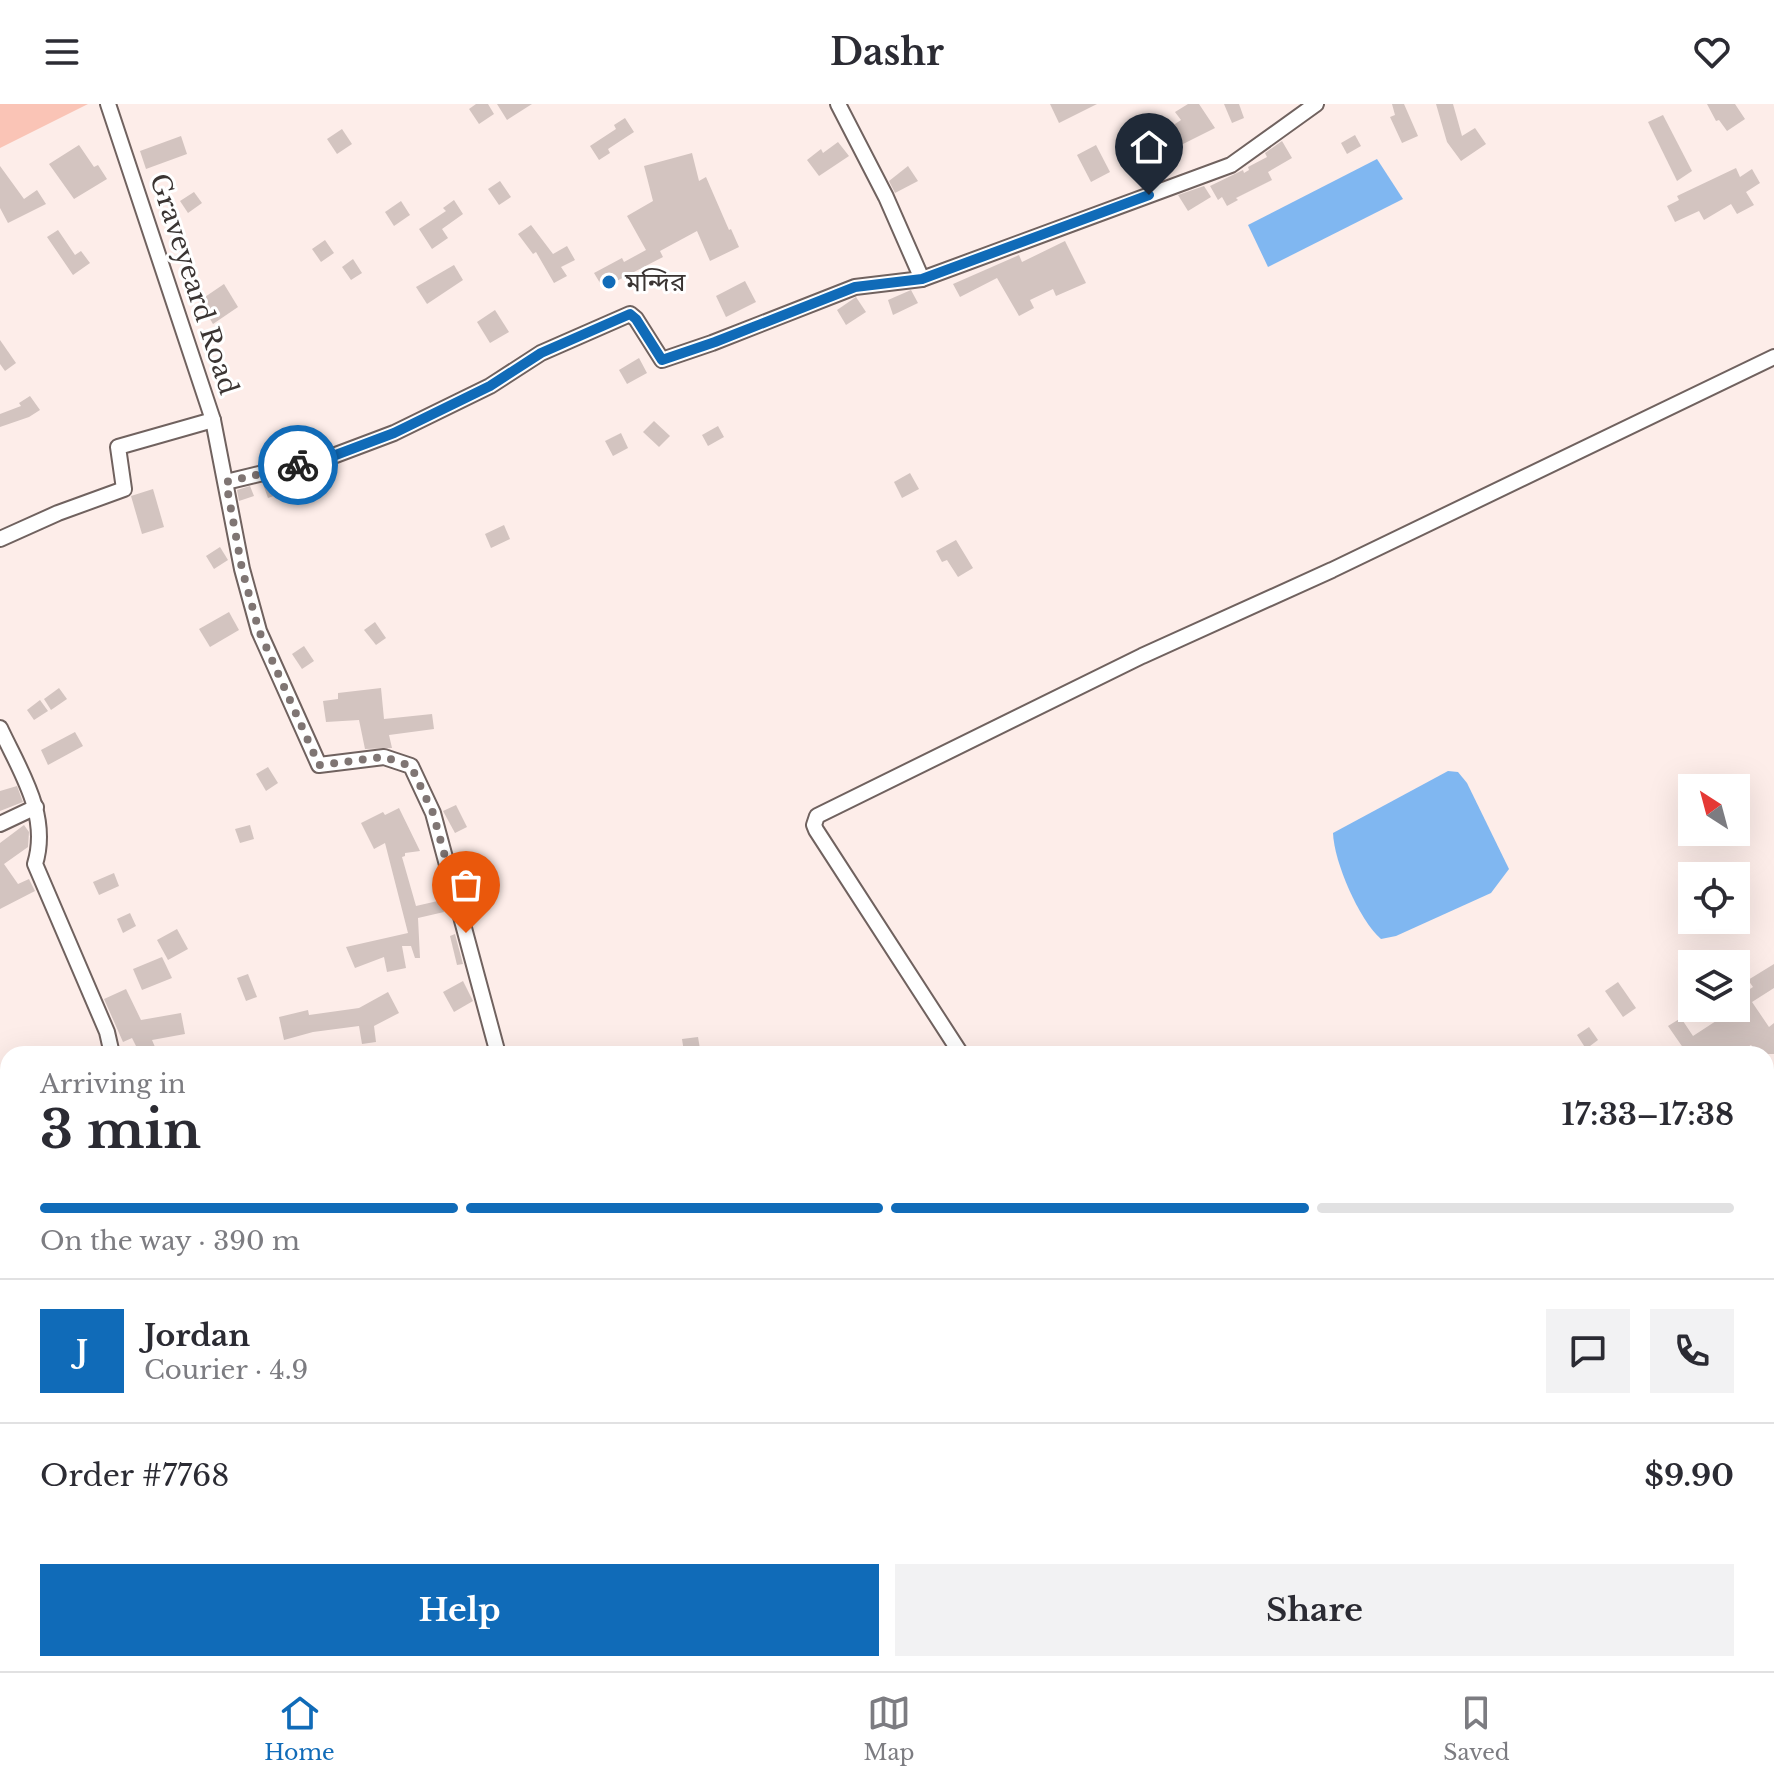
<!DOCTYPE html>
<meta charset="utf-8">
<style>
:root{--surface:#fff;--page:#f2f2f3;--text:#2b2b33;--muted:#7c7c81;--line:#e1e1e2;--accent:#106bb8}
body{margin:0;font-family:"Libre Baskerville","Noto Sans Bengali",serif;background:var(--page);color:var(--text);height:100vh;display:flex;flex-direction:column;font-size:30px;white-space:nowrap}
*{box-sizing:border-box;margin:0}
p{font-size:26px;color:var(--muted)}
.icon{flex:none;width:44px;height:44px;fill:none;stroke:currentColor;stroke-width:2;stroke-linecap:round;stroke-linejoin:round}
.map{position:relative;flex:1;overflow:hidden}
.panel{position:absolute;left:0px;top:942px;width:1774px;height:626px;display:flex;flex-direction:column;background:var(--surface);border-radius:24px 24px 0 0;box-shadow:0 8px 32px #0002}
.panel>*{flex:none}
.needle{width:52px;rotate:324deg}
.buttons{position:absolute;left:1678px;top:670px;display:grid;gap:16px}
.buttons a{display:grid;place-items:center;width:72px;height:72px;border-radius:0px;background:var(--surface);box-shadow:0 8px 32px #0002;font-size:40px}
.pin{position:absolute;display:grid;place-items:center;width:68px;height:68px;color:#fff;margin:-82px -34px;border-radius:50% 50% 50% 0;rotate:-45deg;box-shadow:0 0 8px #0007}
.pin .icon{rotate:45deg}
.courier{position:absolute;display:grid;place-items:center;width:80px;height:80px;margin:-40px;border:6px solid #106bb8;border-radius:50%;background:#fff;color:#222;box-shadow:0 2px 10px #0007}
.head em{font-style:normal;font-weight:700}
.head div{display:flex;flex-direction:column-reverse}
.head{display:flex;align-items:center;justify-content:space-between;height:136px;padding:0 40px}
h1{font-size:52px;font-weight:700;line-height:60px}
.bar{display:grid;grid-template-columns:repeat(4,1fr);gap:12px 8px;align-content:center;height:96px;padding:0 40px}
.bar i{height:10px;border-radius:6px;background:var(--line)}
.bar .current{background:var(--accent)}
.bar p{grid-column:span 4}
.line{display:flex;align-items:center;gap:20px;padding:0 40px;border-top:2px solid var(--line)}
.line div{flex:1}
.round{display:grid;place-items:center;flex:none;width:84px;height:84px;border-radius:0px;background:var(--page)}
.cta{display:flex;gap:16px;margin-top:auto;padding:16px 40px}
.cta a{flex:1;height:92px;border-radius:0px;background:var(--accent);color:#fff;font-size:32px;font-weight:700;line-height:92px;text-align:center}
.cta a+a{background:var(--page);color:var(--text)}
header{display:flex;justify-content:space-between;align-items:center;height:104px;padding:0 40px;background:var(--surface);font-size:36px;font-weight:700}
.tab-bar{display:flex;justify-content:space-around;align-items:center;height:112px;border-top:2px solid var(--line);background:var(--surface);font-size:22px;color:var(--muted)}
.tab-bar a{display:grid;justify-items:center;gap:4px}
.tab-bar .current{color:var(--accent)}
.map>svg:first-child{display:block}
</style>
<header><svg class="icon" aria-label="menu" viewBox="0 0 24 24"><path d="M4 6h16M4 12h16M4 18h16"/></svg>Dashr<svg class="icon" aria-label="heart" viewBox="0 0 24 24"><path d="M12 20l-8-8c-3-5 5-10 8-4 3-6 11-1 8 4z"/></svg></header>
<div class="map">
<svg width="1774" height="1567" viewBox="0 0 1774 1567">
<rect width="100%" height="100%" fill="#fdede9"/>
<!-- green -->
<polygon fill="#fac4b6" points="0,0 88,0 0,44"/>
<!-- water -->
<g fill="#80b7f1">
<polygon points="1377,55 1403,95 1268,163 1248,121"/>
<path d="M1448,667L1458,668L1467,679L1509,765L1491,789L1396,832L1381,835C1359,816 1334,758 1333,729Z"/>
<polygon points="773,1560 827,1560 830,1566 776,1567"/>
</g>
<!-- building -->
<g fill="#d3c4c0">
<polygon points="476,0 488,0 494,10 479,20 469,5"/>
<polygon points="497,0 532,0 507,16"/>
<polygon points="1050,0 1097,0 1059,19"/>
<polygon points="1188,0 1199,0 1215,24 1173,45 1177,52 1161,63 1145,40 1181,16 1175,8"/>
<polygon points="1224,0 1239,0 1244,14 1232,19"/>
<polygon points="1392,0 1404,0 1418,32 1402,39 1390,13 1395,11"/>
<polygon points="1436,0 1453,0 1462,32 1475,24 1486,40 1461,57 1447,38"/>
<polygon points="1707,0 1735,0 1745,15 1727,27 1719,16 1716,17"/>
<polygon points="1663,11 1692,67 1677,77 1648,18"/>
<polygon points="625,14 634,28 608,45 610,49 599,56 590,42 616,25 614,21"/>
<polygon points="342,25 352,40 337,50 327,35"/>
<polygon points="1355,31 1361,42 1347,50 1341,39"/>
<polygon points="181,32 187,50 146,65 140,47"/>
<polygon points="1282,37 1292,54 1268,68 1272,76 1236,94 1238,96 1227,102 1222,93 1218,96 1210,82 1243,66 1244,69 1249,66 1248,63 1267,53 1265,49"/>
<polygon points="838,38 849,52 819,72 807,56 821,45 823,49"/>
<polygon points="79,41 94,63 98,61 107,75 74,95 49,60"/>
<polygon points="1096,41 1110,68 1091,78 1077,51"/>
<polygon points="692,49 699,77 706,73 729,126 731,125 739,143 710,157 697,127 660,147 663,153 603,184 594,169 622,154 624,158 646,146 627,112 653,97 644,62"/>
<polygon points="0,62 24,95 37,86 46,100 8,119 0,104"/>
<polygon points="908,62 918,77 895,89 889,77"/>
<polygon points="1736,64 1740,73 1752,65 1760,79 1746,88 1754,101 1737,110 1731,100 1704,116 1699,107 1675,118 1667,102 1679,96 1677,92"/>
<polygon points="500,77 511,93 499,101 488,85"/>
<polygon points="1204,82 1211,93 1188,107 1178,91"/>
<polygon points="194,88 202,99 188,109 180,97"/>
<polygon points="454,96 463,110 442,125 448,134 432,145 419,125 446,107 443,104"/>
<polygon points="401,97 410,111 394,122 385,108"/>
<polygon points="531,121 553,150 567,142 575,156 561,163 567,172 554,179 536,148 533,150 518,130"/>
<polygon points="58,126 75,151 81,147 90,159 73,171 47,133"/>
<polygon points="325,136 334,149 321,158 312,145"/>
<polygon points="1065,137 1086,179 1056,192 1053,185 1030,196 1034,204 1019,212 997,174 960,193 953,180 1019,151 1022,158"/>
<polygon points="353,155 362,169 351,176 342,163"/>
<polygon points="454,161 463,176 427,200 416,183"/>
<polygon points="745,177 756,198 726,213 716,192"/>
<polygon points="224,180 238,203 213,220 199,197"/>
<polygon points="911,186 918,199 893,211 888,196"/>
<polygon points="856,193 866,208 846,221 837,206"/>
<polygon points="495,206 509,228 490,239 477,218"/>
<polygon points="0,236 16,259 5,267 0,260"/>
<polygon points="639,254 647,269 627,280 619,266"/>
<polygon points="30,292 40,306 29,313 0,323 0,310 21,302 19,299"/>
<polygon points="654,317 670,332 659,343 643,328"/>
<polygon points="718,322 724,333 708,342 702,331"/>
<polygon points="621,329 628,344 613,352 605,337"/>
<polygon points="320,365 324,375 268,394 263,380"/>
<polygon points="910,369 919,385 902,394 894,378"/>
<polygon points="250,382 254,392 239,397 237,386"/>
<polygon points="153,385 164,423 142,430 131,392"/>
<polygon points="504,421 510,435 491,444 485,430"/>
<polygon points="956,436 973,464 958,473 947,456 942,458 936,447"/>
<polygon points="220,443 228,456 214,465 206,452"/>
<polygon points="229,508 239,526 210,543 199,525"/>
<polygon points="375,518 386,534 376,541 364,526"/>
<polygon points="304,542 314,557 302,565 292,550"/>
<polygon points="59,584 67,595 51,606 44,595"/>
<polygon points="381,584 384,615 432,610 434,625 389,631 392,644 365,645 359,616 326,618 323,597 338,595 338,589"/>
<polygon points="40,596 48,607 34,616 27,606"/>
<polygon points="75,628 83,642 48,661 41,646"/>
<polygon points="268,663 278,679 266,687 256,670"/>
<polygon points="17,682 23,698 0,707 0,687"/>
<polygon points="456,701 467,723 455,729 443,707"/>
<polygon points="399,704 420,747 405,749 405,752 402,753 416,802 442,796 444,808 418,814 420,854 415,854 411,842 402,842 406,864 387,868 384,853 355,864 346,843 408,829 385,739 374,745 361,719 383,708 385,711"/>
<polygon points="24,721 29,728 28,743 4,760 18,780 29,775 35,787 0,805 0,739"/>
<polygon points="250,721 254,735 240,739 235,725"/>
<polygon points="114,769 119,782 99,791 93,778"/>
<polygon points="130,809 136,822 123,829 117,815"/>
<polygon points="177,825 188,845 168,856 157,836"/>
<polygon points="455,830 463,860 457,861 450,832"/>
<polygon points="162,853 172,874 142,886 133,865"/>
<polygon points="1774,860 1774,884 1752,898 1769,923 1774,919 1774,950 1758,950 1751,941 1738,950 1715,950 1709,942 1697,950 1691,945 1686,948 1668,922 1681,914 1693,932 1736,904 1736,894 1753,883 1748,876"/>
<polygon points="248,870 257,893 246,897 237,874"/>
<polygon points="463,877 473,897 454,908 443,888"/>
<polygon points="1618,878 1636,904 1623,913 1605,887"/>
<polygon points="126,885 141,916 181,909 185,930 152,936 158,950 140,950 132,934 123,938 104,895"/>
<polygon points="388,888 399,909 374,922 376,938 362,940 359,922 313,928 284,936 279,913 308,906 309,911 359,904"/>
<polygon points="1589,923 1598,936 1586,945 1577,931"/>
<polygon points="698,933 700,945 684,948 682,935"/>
</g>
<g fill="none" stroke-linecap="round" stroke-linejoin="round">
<!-- minor casing -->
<g stroke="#70625f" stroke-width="18">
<g id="minor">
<polyline points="108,0 213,316 242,465 259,527 319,661 384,653 411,662 433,709 498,950"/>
<polyline points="838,0 886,93 922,175 1231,61 1316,0"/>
<polyline points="226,378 333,352 394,329 490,282 541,249 630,210 636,215 662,256 712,239 855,183 922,175"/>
<polyline points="0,435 58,409 124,385 118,343 213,316"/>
<path d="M0,624C20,667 50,711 35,760L107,928L112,950"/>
<polyline points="0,720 36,703"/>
<polyline points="961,950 816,726 814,721 817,712 1142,552 1332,466 1774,253"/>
<polyline points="0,1026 8,1020"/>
<polyline points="0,1330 8,1346"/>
<polyline points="139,1560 142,1567"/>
<polyline points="998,1560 1001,1567"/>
</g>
</g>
<!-- secondary casing -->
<g stroke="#70625f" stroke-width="24">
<g id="secondary">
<polyline points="1766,1421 1774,1416"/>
<polyline points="1506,1567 1520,1560"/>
</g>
</g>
<!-- minor -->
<use href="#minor" stroke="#fff" stroke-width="14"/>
<!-- secondary -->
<use href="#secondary" stroke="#fff" stroke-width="20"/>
</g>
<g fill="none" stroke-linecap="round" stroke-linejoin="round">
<!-- done -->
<polyline stroke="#7f7573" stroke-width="8" stroke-dasharray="0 14.4" points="298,361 226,378 242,465 259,527 319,661 384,653 411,662 433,709 466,829"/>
<!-- route -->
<polyline stroke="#106bb8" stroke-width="10" points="298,361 333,352 394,329 490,282 541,249 630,210 636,215 662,256 715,238 855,183 922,175 1149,91"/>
</g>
<!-- markers -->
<circle fill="#106bb8" stroke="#fff" stroke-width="3" cx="609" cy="178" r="8"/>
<g text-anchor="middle" stroke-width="6" stroke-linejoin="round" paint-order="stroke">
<!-- poi labels -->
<g font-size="26" fill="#3b3533" stroke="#fff" text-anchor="start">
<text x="625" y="187">মন্দির</text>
</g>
<!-- street labels -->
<g font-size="26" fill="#3b3533" stroke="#fff">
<text transform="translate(194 180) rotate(72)" y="9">Graveyeard Road</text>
</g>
</g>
</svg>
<div class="buttons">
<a><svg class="needle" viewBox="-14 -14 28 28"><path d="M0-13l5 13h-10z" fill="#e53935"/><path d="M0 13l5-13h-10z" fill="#7c7c81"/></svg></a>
<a><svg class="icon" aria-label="locate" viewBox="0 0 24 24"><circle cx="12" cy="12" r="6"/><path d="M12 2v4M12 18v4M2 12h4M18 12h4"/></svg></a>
<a><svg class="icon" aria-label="layers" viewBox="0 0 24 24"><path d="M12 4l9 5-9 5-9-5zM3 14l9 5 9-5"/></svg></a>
</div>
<div class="pin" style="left:466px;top:829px;background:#ea580c"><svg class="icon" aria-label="bag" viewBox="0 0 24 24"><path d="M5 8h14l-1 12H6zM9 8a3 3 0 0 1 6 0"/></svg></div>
<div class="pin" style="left:1149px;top:91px;background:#1f2937"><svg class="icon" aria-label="home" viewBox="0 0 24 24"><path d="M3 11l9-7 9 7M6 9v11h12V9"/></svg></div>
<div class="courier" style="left:298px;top:361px"><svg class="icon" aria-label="bike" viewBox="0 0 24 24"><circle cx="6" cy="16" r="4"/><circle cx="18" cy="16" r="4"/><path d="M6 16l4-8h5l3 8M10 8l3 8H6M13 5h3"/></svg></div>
<section class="panel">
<div class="head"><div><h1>3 min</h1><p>Arriving in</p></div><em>17:33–17:38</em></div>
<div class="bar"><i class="current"></i><i class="current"></i><i class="current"></i><i></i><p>On the way · 390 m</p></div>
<div class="line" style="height:144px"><b class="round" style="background:var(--accent);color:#fff">J</b><div><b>Jordan</b><p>Courier · 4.9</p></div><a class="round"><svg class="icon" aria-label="chat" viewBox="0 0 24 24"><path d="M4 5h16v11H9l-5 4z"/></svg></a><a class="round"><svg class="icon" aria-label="phone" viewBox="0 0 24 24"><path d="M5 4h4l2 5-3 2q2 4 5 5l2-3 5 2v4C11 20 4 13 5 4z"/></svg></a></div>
<div class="line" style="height:104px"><div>Order #7768</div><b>$9.90</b></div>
<div class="cta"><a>Help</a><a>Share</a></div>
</section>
</div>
<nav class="tab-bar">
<a class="current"><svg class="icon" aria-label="home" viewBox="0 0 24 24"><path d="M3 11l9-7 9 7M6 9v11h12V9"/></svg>Home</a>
<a><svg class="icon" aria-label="map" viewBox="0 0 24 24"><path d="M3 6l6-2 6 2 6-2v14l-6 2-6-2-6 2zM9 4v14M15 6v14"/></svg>Map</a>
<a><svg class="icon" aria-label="saved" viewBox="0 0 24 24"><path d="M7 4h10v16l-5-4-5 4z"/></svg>Saved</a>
</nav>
